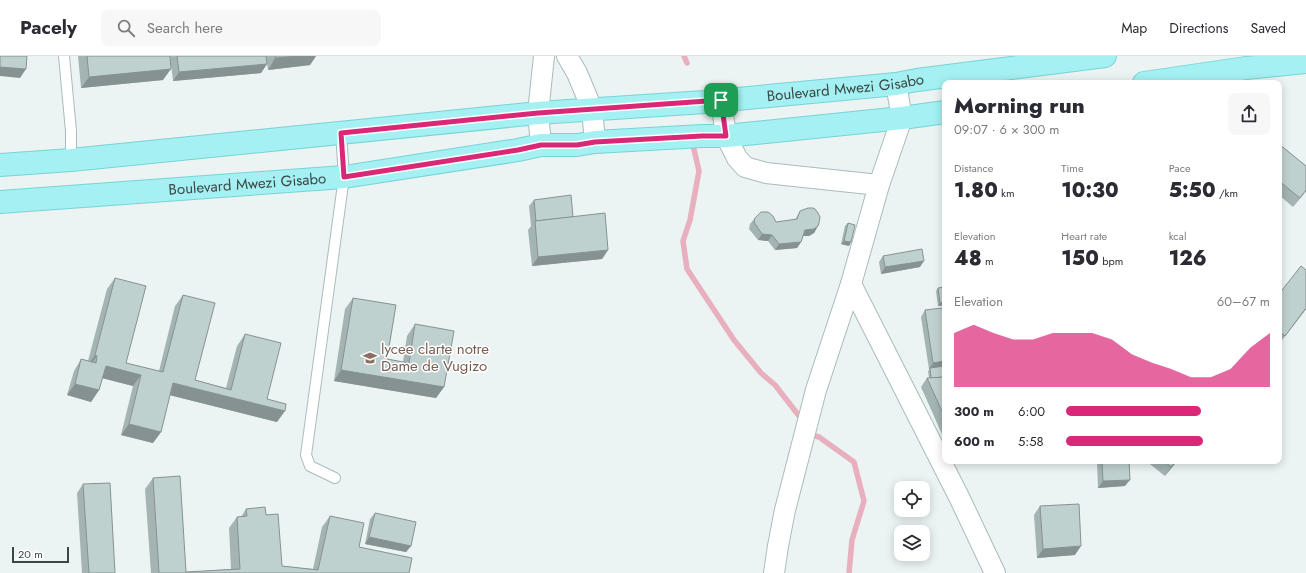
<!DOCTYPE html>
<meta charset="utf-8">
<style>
:root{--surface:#fff;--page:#f7f7f7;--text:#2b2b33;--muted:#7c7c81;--line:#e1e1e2;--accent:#db2777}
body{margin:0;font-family:Jost,sans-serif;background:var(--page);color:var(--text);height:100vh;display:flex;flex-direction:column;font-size:15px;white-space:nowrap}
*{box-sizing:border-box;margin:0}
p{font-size:13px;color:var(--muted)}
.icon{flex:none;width:22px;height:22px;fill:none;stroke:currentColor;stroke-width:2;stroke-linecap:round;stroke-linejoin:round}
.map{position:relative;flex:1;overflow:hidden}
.details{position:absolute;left:942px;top:24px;width:340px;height:384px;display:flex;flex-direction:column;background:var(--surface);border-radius:8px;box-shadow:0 2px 10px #0003}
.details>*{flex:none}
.fabs{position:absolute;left:894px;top:425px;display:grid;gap:8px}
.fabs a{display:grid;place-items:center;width:36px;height:36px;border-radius:8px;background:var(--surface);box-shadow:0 2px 10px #0003;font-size:20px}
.scale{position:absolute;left:12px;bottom:10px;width:57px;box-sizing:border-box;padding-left:4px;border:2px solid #3a4746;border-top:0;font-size:11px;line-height:14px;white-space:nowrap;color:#3a4746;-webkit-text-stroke:3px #fff;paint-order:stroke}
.pin{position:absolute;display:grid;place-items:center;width:34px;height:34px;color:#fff;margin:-17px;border-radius:8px;box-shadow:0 2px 6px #0006}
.round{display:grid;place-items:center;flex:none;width:42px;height:42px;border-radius:8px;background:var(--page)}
.overview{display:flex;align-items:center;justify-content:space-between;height:68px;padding:0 12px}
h1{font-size:22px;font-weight:800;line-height:30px}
.stats{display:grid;grid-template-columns:repeat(3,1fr);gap:6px;height:68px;padding:4px 12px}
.stats div{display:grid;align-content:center}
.stats b{font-size:20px;font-weight:800}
.stats small{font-size:11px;font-weight:400}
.stats p{font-size:11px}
.chart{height:112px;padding:8px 12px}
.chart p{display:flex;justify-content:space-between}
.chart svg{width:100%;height:72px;margin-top:4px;fill:var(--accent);opacity:.7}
ul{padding:0 12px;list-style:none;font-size:13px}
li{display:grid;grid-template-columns:64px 48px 1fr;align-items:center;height:30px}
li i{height:10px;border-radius:5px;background:var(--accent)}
header{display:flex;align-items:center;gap:24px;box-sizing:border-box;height:56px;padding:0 20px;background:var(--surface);border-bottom:1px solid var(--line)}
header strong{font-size:19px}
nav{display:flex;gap:22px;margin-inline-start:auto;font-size:14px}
.search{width:280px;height:36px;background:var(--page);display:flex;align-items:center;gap:10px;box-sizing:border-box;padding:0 14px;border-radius:8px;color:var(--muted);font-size:15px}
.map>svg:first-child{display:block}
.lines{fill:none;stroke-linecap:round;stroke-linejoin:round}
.stream{stroke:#e8afbf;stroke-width:5.5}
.lane-casing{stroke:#abbbbb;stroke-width:12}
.street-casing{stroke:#abbbbb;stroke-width:22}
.primary-casing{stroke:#77d4d6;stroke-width:24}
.lane{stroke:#fff;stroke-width:10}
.street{stroke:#fff;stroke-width:20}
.primary{stroke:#a5f0f2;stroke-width:22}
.wall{fill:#a4b4b2}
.shaded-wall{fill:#869291}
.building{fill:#bfd1cf;stroke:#869291}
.route-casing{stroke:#fff;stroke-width:8}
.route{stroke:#db2777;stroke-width:5}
.labels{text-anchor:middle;stroke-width:3;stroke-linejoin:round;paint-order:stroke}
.street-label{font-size:15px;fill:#3a4746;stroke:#fff}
.education-label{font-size:15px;fill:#785e54;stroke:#fff;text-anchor:start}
</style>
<header>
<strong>Pacely</strong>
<div class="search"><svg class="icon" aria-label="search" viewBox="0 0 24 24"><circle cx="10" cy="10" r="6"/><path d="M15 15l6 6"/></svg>Search here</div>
<nav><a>Map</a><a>Directions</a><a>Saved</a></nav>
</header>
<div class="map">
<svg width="1306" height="517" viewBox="0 0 1306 517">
<rect width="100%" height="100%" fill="#ebf3f3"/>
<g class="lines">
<g class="stream">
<polyline points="684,0 687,7"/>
<polyline points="692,85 699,115 690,164 683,185 687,213 734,284 761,317 775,329 803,365"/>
<polyline points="811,375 815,380 819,381 854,406 864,445 852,484 849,517"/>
</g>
<defs>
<g id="lane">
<polyline points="64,0 71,75 71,104"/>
<polyline points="335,422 310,410 306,399 344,121 341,77"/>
</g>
<g id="street">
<polyline points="567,0 577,17 592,53 595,86"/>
<polyline points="721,44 726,80 737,102 745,111 766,117 879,129"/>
<polyline points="541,89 538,57 544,0"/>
<polyline points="851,228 960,443 995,517"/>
<polyline points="774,517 778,490 785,454 816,334 851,228 879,129 902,62 896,28"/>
</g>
<g id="primary">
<polyline points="1144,27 1246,12 1306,6"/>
<path id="s1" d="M0,109L71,104L538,57L705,46L896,28L917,24L1105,0"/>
<path id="s2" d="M0,146L344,121L518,94L541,89H577L595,86L702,80H726L902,62L945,56"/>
</g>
</defs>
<use href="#lane" class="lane-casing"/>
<use href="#street" class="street-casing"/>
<use href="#primary" class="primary-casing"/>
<use href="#lane" class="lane"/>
<use href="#street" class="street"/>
<use href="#primary" class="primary"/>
</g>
<g class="wall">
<polygon points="78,0 170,0 163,24 81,32"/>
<polygon points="170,0 316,0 310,9 268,14 267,8 261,17 173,25"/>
<polygon points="1279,88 1306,110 1306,135 1293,151 1279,139"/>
<polygon points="534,144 573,161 608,194 602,203 532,210 528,174 531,170 529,150"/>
<polygon points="800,155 818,170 814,177 809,180 803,180 801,186 797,192 775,194 768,185 758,184 749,173 750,168 755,162 776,166 795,164"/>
<polygon points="848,167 851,186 849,190 841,188 845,170"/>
<polygon points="883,200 920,211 881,218 879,206"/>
<polygon points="115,222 126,307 159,315 175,250 183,239 195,324 226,332 237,290 245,278 267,343 277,366 170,339 161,376 153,387 121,379 133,330 102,322 99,334 91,346 67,339 74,315 81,303 88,305 107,233"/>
<polygon points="938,232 945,249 938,250 936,235"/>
<polygon points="1279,238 1306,253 1279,288"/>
<polygon points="353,242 387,303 403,306 407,280 415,268 444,331 436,342 334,325 345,253"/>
<polygon points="925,254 945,270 945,385 921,331 927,322 929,322 928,315 930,313 929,313 921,261"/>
<polygon points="1097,405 1129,405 1125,430 1098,432"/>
<polygon points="1146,405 1177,405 1165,420"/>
<polygon points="153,422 186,516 231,513 229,472 237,461 241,461 246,453 266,459 282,510 313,513 322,471 330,460 359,491 409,517 151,517 145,433"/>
<polygon points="83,428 115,517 82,517 77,437"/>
<polygon points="1040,450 1075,499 1037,502 1034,459"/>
<polygon points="375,457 411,490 406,496 365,488 370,463"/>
</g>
<g class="shaded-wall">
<polygon points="299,0 316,0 310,9 268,14 275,2"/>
<polygon points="267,8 261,17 173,25 179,16"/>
<polygon points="0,11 26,13 20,22 0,20"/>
<polygon points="171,13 163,24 81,32 89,21"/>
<polygon points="1306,134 1306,135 1293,151 1300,142"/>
<polygon points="818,170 814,177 809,180 800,180 805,174"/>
<polygon points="762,178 772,179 768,185 758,184"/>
<polygon points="844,185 851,186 849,190 841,188"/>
<polygon points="801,186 797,192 775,194 779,188"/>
<polygon points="608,194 602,203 532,210 538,201"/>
<polygon points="924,205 920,211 881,218 885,211"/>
<polygon points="945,246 945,249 938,250 940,247"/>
<polygon points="1306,252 1306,253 1279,288"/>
<polygon points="95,299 97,300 89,311 87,311"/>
<polygon points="945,305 945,310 929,313 933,307"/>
<polygon points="106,310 141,319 133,330 98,321"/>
<polygon points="341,314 444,331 436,342 334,325"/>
<polygon points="173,327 285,355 277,366 165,338"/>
<polygon points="75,328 99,334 91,346 67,339"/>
<polygon points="129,368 161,376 153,387 121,379"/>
<polygon points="1176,405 1177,405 1165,420 1171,411"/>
<polygon points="1130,424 1125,430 1098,432 1103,425"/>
<polygon points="369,481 411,490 406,496 365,488"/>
<polygon points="1081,490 1075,499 1037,502 1043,493"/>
</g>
<g class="building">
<polygon points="0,0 27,0 26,13 0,11"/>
<polygon points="87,0 170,0 171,13 89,21"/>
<polygon points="177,0 266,0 267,8 179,16"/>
<polygon points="275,0 299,0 275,2"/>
<polygon points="1279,88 1306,110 1306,134 1300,142 1279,125"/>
<polygon points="571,139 573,161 536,165 534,144"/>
<polygon points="808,152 813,152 815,153 818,157 820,161 819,167 818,170 814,173 805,174 801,186 779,188 772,179 762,178 754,166 755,162 761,156 768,156 773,160 776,166 797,163 800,155"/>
<polygon points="605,157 608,194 538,201 535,165"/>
<polygon points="848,167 855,169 851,186 844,185"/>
<polygon points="922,193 924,205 885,211 883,200"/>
<polygon points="1301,210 1306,214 1306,252 1285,280 1279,275 1279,238"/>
<polygon points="115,222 146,230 126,307 163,316 183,239 215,247 195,324 231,334 245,278 281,287 267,343 286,348 285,355 173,327 161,376 129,368 141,319 106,310 99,334 75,328 81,303 96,307 97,300 95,299"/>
<polygon points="945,231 945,246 940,247 938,232"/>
<polygon points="353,242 396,249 387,303 409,307 415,268 454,275 444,331 341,314"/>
<polygon points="942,252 945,270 945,305 933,307 925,254"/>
<polygon points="945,310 945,321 931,322 930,312"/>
<polygon points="945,321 945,362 927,322"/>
<polygon points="1102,405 1129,405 1130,424 1103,425"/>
<polygon points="1164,405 1176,405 1171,411"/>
<polygon points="180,420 186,516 240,513 237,461 247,460 246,453 265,451 266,459 278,458 282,510 318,514 330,460 364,467 359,491 412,502 409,517 159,517 153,422"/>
<polygon points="110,427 115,517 89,517 83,428"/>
<polygon points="1079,448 1081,490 1043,493 1040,450"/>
<polygon points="375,457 416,466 411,490 369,481"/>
</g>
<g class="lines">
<defs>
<polygon id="route" points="721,44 726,80 702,80 595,86 577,89 541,89 518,94 344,121 341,77 538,57"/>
</defs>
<use href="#route" class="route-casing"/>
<use href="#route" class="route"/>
</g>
<defs>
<symbol id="university-bare" viewBox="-9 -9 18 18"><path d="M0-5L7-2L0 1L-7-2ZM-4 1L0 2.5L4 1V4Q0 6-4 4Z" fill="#8d6e63" stroke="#fff" stroke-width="2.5" paint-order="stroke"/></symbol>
</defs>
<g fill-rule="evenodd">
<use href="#university-bare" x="360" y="292" width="20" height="20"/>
</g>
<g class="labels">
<g class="street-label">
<text dy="5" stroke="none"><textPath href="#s1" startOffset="849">Boulevard Mwezi Gisabo</textPath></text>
<text dy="5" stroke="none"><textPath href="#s2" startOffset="248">Boulevard Mwezi Gisabo</textPath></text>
</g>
<g class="education-label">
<text x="381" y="298">lycee clarte notre<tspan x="381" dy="17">Dame de Vugizo</tspan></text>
</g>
</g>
</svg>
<div class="fabs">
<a><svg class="icon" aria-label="locate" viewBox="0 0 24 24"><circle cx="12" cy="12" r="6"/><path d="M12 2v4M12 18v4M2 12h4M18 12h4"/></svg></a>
<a><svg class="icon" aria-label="layers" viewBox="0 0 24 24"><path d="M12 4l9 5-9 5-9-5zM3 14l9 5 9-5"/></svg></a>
</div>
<div class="scale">20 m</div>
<div class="pin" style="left:721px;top:44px;background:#1e9e55"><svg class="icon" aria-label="arrive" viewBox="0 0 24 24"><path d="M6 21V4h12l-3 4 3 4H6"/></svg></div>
<section class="details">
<div class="overview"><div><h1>Morning run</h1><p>09:07 · 6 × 300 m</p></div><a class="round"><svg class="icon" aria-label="share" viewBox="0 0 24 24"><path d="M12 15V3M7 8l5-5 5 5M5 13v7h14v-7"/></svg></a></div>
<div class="stats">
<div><p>Distance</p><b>1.80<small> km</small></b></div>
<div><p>Time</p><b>10:30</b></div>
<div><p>Pace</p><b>5:50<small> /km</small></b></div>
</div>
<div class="stats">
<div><p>Elevation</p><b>48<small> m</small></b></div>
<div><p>Heart rate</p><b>150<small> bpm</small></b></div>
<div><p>kcal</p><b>126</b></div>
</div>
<div class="chart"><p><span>Elevation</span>60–67 m</p>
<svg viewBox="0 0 160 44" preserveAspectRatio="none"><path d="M0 44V11L10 6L20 11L30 15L40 15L50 11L60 11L70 11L80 15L90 24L100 29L110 33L120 38L130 38L140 33L150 20L160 11V44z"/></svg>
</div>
<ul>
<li><b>300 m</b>6:00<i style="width:66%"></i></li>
<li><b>600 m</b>5:58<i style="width:67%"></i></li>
</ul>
</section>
</div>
